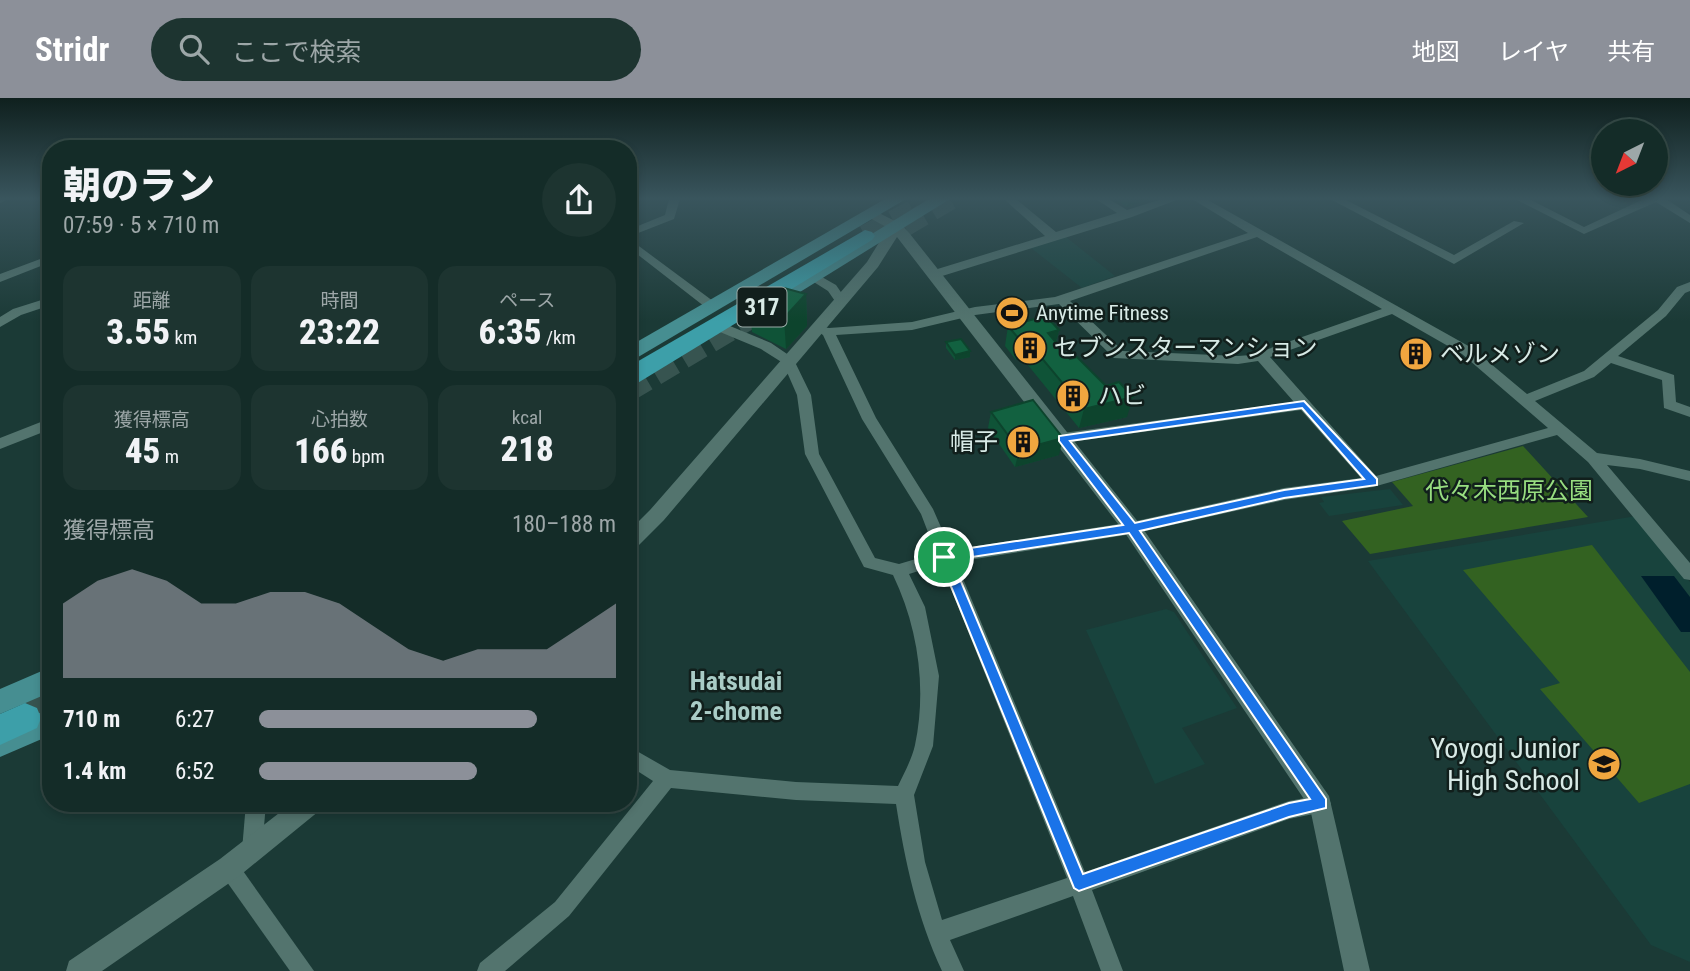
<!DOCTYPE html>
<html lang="ja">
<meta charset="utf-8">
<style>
:root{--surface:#142c28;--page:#1d3430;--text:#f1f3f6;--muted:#9da7a8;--line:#334845;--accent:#8c9099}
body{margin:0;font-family:"Roboto Condensed","Noto Sans JP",sans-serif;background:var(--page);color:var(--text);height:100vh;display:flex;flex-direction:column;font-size:26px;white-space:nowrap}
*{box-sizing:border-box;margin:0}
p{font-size:23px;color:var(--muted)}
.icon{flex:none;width:38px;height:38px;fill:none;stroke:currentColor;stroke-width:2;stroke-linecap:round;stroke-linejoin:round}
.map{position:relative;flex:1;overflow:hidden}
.panel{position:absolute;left:42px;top:42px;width:595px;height:672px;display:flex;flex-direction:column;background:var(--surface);border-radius:28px;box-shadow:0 4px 10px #0003,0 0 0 2px var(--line)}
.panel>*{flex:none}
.needle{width:46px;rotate:222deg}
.buttons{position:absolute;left:1591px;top:21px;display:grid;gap:14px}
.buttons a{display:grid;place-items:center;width:77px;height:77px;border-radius:50%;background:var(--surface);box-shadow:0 4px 10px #0003,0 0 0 2px var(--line);font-size:35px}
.pin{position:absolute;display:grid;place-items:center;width:60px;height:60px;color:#fff;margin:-30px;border:4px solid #fff;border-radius:50%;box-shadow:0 2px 7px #0007}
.round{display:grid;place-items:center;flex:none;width:74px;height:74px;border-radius:37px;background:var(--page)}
.overview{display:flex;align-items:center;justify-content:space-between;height:119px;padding:0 21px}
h1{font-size:38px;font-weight:800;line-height:52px}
.figures{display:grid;grid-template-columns:repeat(3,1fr);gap:10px;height:119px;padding:7px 21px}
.figures div{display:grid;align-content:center;border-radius:18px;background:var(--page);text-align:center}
.figures b{font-size:35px;font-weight:800}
.figures small{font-size:19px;font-weight:400}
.figures p{font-size:19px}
.chart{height:196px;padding:14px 21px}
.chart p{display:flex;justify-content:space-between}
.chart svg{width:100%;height:126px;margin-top:7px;fill:var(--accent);opacity:.7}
ul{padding:0 21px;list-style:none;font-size:23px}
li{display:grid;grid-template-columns:112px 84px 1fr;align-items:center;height:52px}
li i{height:18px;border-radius:9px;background:var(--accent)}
header{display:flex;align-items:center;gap:42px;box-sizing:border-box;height:98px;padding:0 35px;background:var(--accent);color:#fff}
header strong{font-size:33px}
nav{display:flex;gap:38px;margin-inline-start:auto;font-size:24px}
.search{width:490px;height:63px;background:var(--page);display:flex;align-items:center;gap:18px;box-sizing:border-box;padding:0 24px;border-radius:38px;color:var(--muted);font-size:26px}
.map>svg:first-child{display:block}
.built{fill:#18433d}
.green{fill:#336221}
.water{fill:#001f2c}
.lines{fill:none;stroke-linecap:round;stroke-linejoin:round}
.motorway-tunnel-far1{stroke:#375450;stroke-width:22;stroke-dasharray:22 10;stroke-linecap:butt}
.motorway-tunnel{stroke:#375450;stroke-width:35;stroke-dasharray:35 18;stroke-linecap:butt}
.minor{fill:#53746e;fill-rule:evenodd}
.tertiary{fill:#53746e;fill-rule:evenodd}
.primary{fill:#468e91;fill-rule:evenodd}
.motorway{fill:#3d9fa9;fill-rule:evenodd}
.wall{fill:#0f5337}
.shaded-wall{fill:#0d442d}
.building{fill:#126140;stroke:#0d442d;stroke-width:2}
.route{fill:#1a73e8;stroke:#fff;stroke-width:2;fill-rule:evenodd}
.labels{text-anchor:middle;stroke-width:5;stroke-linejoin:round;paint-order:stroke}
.far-poi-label{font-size:21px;fill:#d8eae6;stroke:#111f1c;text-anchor:start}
.shield{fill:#111f1c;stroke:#9cada9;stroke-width:2}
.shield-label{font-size:23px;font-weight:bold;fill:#d8eae6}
.poi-label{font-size:24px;fill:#d8eae6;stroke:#111f1c;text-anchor:start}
.park-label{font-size:24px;fill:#98de80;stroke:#111f1c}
.neighbourhood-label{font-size:26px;font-weight:bold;fill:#a9ccc6;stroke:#111f1c}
.near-poi-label{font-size:28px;fill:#d8eae6;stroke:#111f1c;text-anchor:end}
</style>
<header>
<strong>Stridr</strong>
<div class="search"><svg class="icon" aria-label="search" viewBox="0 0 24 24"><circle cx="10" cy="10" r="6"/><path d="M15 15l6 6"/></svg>ここで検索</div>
<nav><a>地図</a><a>レイヤ</a><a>共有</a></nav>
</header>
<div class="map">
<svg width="1690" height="873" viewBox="0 0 1690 873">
<rect width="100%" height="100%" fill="#1b3a36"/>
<g class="built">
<polygon points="1066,139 1115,178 1082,190 1031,150"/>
<polygon points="1390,391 1403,407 1329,418 1319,405 1324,404 1321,399"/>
<polygon points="1636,418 1690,484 1690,864 1651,847 1368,463"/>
<polygon points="1166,511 1174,514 1237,610 1182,630 1205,666 1155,686 1086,532"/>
</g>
<g class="green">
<polygon points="1523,348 1588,419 1370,456 1342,423 1413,408 1392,384"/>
<polygon points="1592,447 1690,574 1690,686 1639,705 1540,591 1560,585 1463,472"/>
</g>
<polygon class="water" points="1641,478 1674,478 1690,499 1690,534 1681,534"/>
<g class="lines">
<g class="motorway-tunnel-far1">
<polyline points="904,128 950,101"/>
<polyline points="865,138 917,111"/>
<polyline points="628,293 782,201"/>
</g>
<polyline class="motorway-tunnel" points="22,610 51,596"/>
<g class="minor">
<polygon points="0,101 8,101 0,105"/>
<polygon points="669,101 680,101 674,121 628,139 628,132 665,117"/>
<polygon points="1004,101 1016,101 1056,134 1117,115 1096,101 1109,101 1127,112 1162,101 1179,101 1132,119 939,179 931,179 931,173 1045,138"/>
<path d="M1192,101H1206L1472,250L1527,296L1584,273L1658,212L1677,189L1690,184V193L1685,195L1666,218L1618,258L1674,277L1676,304L1690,309V319L1664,310L1662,282L1611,265L1594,279L1535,303L1597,355L1640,361L1690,373V383L1640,371L1607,367L1690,465V482L1684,481L1588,364L1557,337L1373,389L1284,402L1132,436L956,464L1085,774L1289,703L1321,697L1328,699L1331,706L1328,713L1289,721L1092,792L1123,873H1101L1073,798L950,842L964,873H942C917,819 905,764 896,706L796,702L671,690L569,818L505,873H477L480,865L555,804L653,683L628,667V648L670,672L796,684L898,688C904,675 912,661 915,647C927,590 918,529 893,477L864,469L805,356L797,297L783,265L761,251L720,234V228H730L771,245L793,260L811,297L819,356L875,460L899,466L936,455L921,416L862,321L823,237L814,231L815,228L829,230L912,224L975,209L1055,199L1248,135ZM1257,139L1382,211L1251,257L1238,258L1123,253L1070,203ZM1059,206L1114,260L1238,266L1258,263L1294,304L1063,335L1058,336L1056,340L1058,344L1063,345L1301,312L1361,380L1284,390L1132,424L951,452L933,411L876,320L836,237L912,232L975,217ZM1392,216L1462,256L1548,330L1376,378L1270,259ZM941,466L1067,780L942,822L925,764L914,697L933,648L939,578L925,509L909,476Z"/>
<polygon points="1330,101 1344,101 1454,157 1514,123 1524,125 1454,166"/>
<polygon points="1515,101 1529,101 1584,129 1644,101 1666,101 1690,117 1690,125 1656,104 1584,136"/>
<polygon points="628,140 717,206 717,212 709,212 628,149"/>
<polygon points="51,157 51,164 0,184 0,176"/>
<polygon points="813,174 836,187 847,203 845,206 837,206 828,193 809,181 809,175"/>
<polygon points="51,199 51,207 21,217 0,229 0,219 13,211"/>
<polygon points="51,320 51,331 0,351 0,340"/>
<polygon points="246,705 266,705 262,752 259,759 252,762 245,759 242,752"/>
<polygon points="229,760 236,763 314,873 290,873 222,777 219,770 222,763"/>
</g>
<g class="tertiary">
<polygon points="873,112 901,126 910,136 1139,425 1329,698 1370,873 1344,873 1310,710 1125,435 897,139 878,169 664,422 635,451 628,453 628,434 650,412 867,164 888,130 868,119 868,113"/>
<polygon points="292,705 323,705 319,713 238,779 102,873 66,873 69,863 220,761"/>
</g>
<g class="primary">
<polygon points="885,101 906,101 628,265 628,249"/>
<polygon points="929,101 950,101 771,212 764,214 754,208"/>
<polygon points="51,569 51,594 0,616 0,591"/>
<polygon points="51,610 51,637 0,659 0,632"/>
</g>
<g class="motorway">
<polygon points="865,132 872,134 875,138 872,142 636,286 628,288 628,269"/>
<polygon points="25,605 37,610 41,620 37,630 0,647 0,616"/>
</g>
</g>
<g class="wall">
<polygon points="1114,101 1148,101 1145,103 1127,109"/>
<polygon points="806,196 807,228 786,251 752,234 749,203"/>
<polygon points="1008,228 1059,232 1056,245 1070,261 1127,319 1079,330 1023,261 1016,262 1005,248"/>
<polygon points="946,244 970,253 970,259 955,262 946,250"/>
<polygon points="991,314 1059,357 1015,369 988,330"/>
</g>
<g class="shaded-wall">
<polygon points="1136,101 1148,101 1145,103 1127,109 1129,104"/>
<polygon points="806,196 807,228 786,251 784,220"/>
<polygon points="1059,232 1054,252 1048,235"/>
<polygon points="1026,241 1023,261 1016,262 1020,242"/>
<polygon points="970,253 970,259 955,262 955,257"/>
<polygon points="1133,299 1127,319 1079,330 1084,311"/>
<polygon points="1063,340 1059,357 1015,369 1019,352"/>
</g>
<g class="building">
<polygon points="770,190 784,190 806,196 784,220 749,203"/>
<polygon points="1046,218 1059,232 1048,235 1070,261 1077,259 1106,288 1119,284 1133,299 1084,311 1026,241 1020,242 1008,228"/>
<polygon points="961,241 970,253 955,257 946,244"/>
<polygon points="1033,302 1063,340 1019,352 991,314"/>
</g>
<linearGradient id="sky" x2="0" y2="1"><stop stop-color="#0f201e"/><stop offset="0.45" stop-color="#39555d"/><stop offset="1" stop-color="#39555d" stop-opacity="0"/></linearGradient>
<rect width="1690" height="223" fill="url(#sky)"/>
<path class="route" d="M1304,303L1377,381V387L1284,400L1140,433L1326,701V710L1289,719L1079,793L1074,790L939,459L944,454L1123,427L1059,343V338ZM1302,310L1364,381L1284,392L1135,425L1070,343ZM1129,435L1310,701L1289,705L1083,776L952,462Z"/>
<defs>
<symbol id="stadium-disc" viewBox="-11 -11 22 22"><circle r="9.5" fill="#f0a63f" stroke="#111f1c"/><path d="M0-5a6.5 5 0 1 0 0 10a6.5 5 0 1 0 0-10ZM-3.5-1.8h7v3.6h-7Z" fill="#111"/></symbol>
<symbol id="building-disc" viewBox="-11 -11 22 22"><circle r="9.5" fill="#f0a63f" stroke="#111f1c"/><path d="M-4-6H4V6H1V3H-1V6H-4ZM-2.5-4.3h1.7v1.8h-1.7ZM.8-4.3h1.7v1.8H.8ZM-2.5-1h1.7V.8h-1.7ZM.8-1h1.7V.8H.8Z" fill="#111"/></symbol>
<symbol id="school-disc" viewBox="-11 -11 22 22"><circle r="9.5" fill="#f0a63f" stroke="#111f1c"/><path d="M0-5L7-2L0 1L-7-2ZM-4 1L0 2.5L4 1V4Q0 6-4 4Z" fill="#111"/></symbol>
</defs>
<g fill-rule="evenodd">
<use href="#stadium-disc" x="993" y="196" width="38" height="38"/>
<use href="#building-disc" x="1011" y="231" width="38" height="38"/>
<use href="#building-disc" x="1397" y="237" width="38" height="38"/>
<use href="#building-disc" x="1054" y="279" width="38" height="38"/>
<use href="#building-disc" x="1004" y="325" width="38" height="38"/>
<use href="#school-disc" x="1585" y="647" width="38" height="38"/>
</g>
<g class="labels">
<g class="far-poi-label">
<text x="1036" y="222">Anytime Fitness</text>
</g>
<rect class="shield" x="737.5" y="189.5" width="49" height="39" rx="5"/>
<g class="shield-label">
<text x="762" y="217">317</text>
</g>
<g class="poi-label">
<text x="1054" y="258">セブンスターマンション</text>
<text x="1440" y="264">ベルメゾン</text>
<text x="1098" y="306">ハビ</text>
<text x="998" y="352" text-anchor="end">帽子</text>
</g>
<g class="park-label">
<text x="1509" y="401">代々木西原公園</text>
</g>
<g class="neighbourhood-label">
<text x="736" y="592">Hatsudai<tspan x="736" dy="30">2-chome</tspan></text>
</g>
<g class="near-poi-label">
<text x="1580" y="660">Yoyogi Junior<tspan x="1580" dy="32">High School</tspan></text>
</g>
</g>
</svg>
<div class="buttons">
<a><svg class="needle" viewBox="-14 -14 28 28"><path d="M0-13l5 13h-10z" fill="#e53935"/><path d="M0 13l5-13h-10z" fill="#9da7a8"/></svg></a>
</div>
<div class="pin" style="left:944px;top:459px;background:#1e9e55"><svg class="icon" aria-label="arrive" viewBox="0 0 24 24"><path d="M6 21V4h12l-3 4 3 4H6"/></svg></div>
<section class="panel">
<div class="overview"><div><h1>朝のラン</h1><p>07:59 · 5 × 710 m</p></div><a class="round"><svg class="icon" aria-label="share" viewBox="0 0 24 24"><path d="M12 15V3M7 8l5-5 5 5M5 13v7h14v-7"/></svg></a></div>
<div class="figures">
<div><p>距離</p><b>3.55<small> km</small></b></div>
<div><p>時間</p><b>23:22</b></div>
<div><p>ペース</p><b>6:35<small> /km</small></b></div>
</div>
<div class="figures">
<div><p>獲得標高</p><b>45<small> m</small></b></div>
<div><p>心拍数</p><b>166<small> bpm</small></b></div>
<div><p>kcal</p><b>218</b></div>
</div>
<div class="chart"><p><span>獲得標高</span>180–188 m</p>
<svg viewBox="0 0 160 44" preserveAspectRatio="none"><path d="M0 44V18L10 10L20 6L30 10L40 18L50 18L60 14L70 14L80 18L90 26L100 34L110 38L120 34L130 34L140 34L150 26L160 18V44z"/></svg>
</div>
<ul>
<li><b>710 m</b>6:27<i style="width:78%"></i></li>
<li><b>1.4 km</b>6:52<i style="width:61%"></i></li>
</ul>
</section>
</div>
